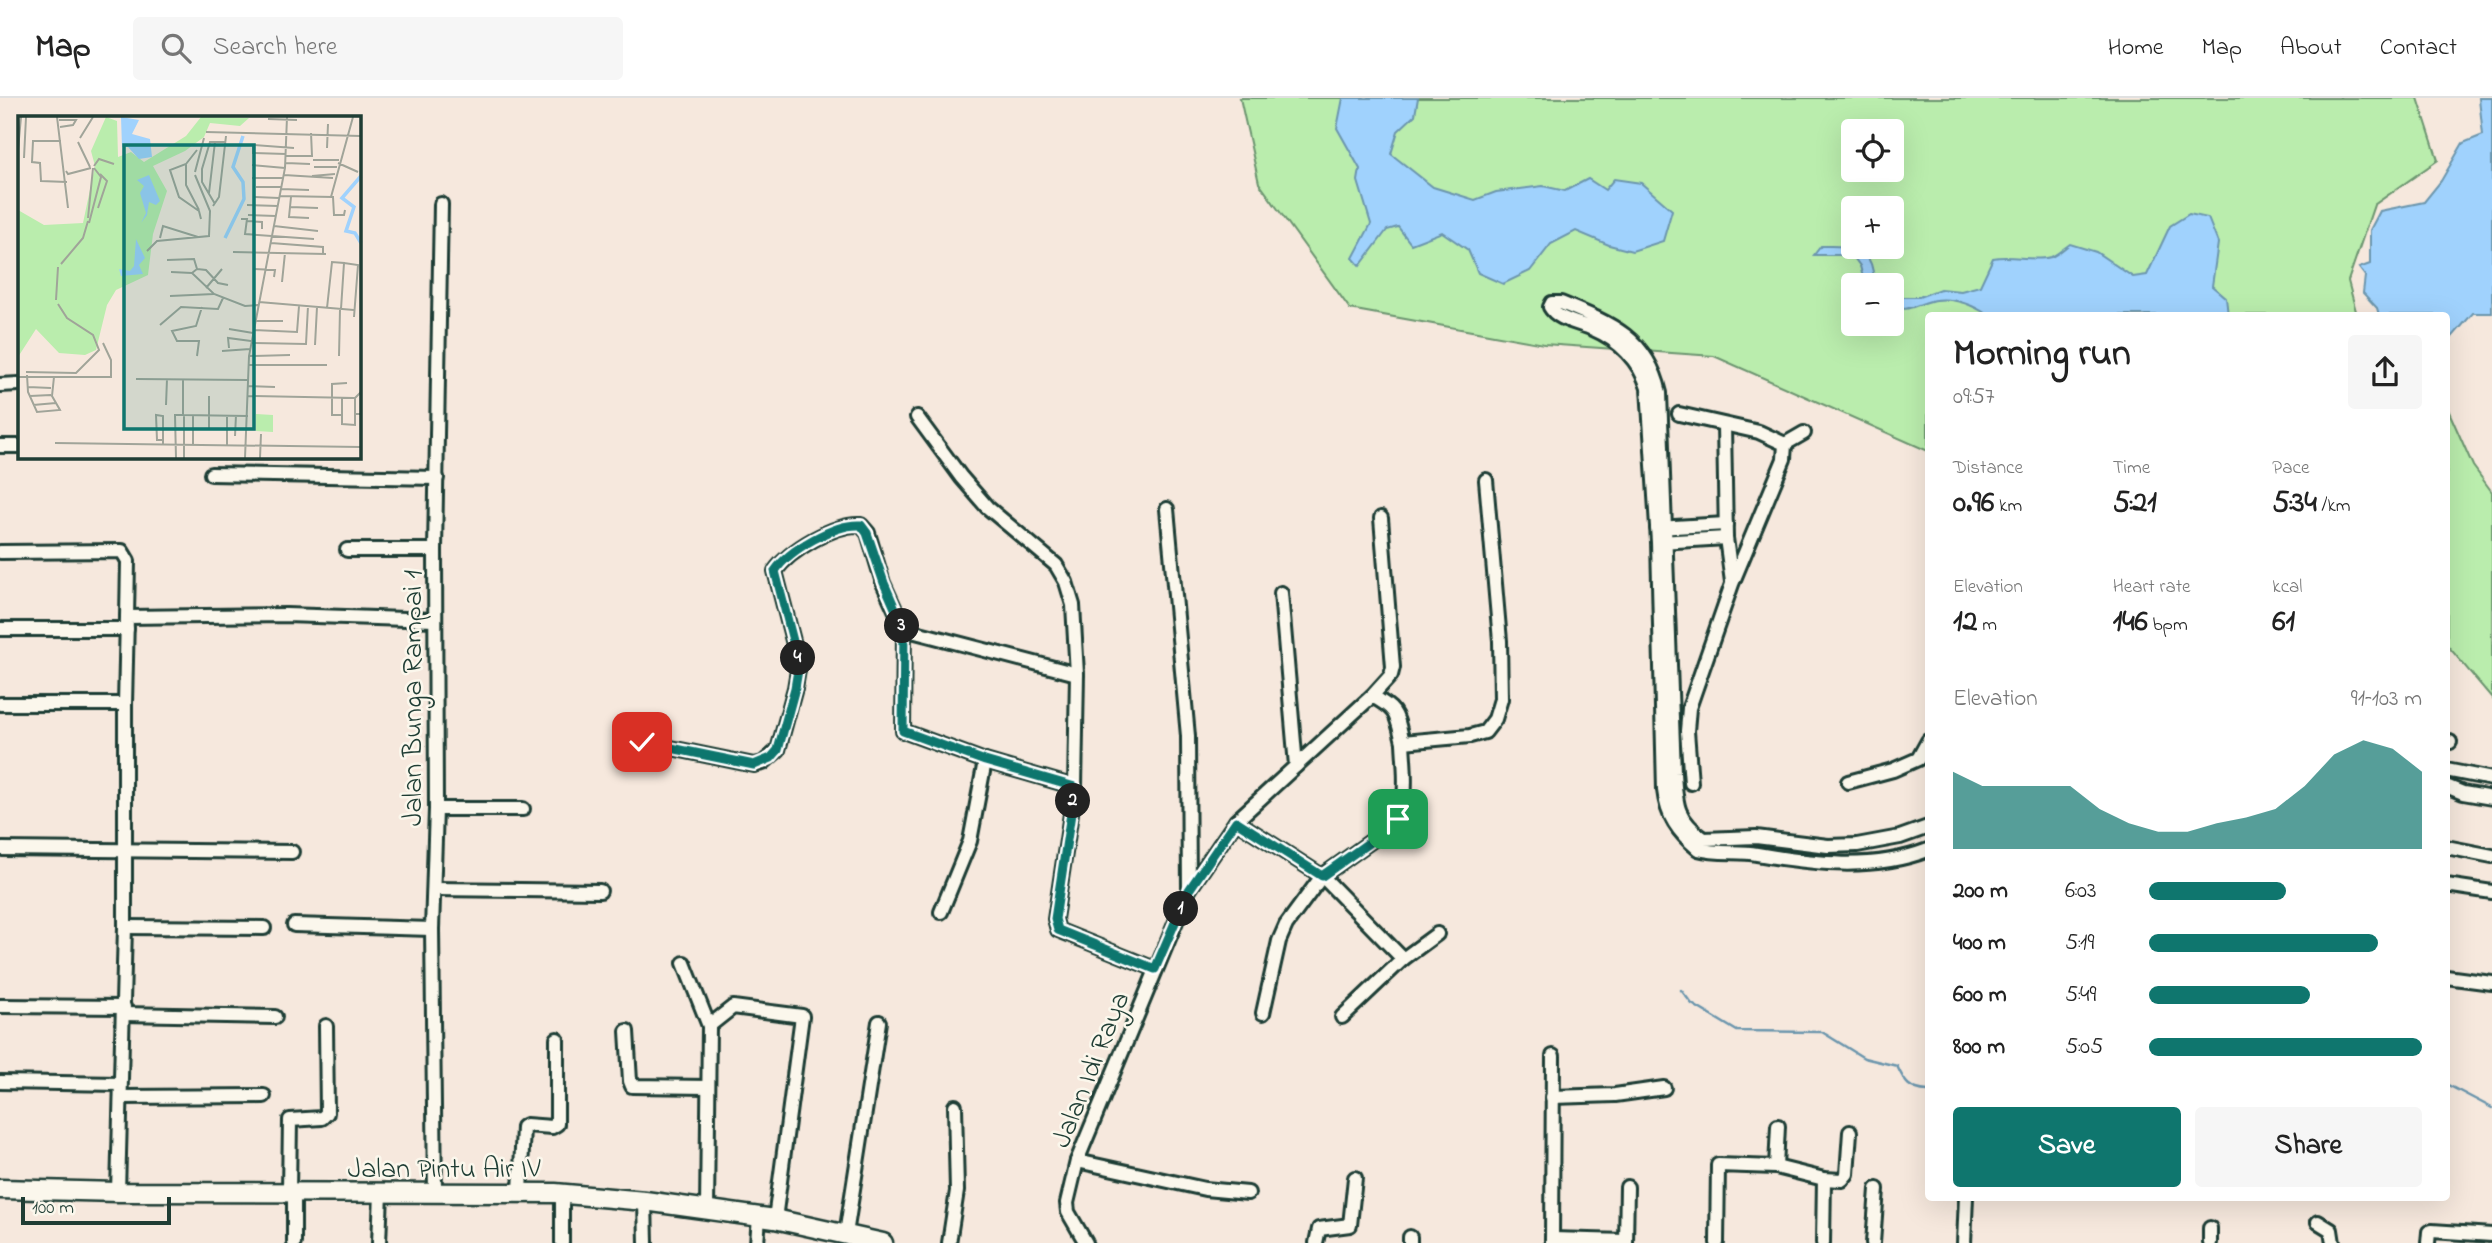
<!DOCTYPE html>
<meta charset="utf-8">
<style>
:root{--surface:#fff;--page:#f6f6f6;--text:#222;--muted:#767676;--line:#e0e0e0;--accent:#0f766e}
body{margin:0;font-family:"Indie Flower",sans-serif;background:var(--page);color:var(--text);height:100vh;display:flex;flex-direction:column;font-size:26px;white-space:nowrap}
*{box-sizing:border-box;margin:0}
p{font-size:23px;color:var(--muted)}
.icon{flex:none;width:38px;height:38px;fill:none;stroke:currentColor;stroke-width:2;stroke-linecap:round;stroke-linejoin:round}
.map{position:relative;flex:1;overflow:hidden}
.side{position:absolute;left:1925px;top:214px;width:525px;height:889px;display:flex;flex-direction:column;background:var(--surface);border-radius:7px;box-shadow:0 7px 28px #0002}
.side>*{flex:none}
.controls{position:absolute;left:1841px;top:21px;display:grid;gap:14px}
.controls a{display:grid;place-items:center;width:63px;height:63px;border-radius:7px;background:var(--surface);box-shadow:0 7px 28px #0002;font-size:35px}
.scale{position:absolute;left:21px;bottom:18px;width:150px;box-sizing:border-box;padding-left:7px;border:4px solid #1f3d34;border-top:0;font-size:19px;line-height:24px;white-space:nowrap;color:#1f3d34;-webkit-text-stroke:5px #fbf7ec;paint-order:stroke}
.pin{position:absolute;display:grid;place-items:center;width:60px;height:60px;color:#fff;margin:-30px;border-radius:14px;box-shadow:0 4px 10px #0006}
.km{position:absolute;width:35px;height:35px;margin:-18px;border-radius:50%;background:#222;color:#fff;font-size:19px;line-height:35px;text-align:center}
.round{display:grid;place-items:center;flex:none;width:74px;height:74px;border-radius:7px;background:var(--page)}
.head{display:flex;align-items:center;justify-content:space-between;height:119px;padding:0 28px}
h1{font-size:38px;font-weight:700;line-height:52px}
.metrics{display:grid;grid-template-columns:repeat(3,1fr);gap:10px;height:119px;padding:7px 28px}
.metrics div{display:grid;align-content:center}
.metrics b{font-size:30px;font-weight:700}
.metrics small{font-size:19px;font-weight:400}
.metrics p{font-size:19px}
.chart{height:196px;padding:14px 28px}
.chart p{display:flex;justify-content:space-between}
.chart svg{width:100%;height:126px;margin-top:7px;fill:var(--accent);opacity:.7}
.primary-button{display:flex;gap:14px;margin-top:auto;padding:14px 28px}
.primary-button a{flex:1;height:80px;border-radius:7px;background:var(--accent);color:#fff;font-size:28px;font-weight:700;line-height:80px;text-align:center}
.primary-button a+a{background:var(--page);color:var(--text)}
ul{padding:0 28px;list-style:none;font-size:23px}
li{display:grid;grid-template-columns:112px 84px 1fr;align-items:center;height:52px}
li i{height:18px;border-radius:9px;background:var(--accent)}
header{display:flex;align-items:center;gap:42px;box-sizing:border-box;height:98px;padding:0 35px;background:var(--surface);border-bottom:2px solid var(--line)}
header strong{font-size:33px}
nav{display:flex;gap:38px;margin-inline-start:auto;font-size:24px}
.search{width:490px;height:63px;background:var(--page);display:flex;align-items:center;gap:18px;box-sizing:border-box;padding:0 24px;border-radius:7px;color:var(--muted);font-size:26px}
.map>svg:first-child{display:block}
.green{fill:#baedad;stroke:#6c9570;stroke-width:2;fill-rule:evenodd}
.water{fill:#a0d2fd;stroke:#6c96ad;stroke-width:2}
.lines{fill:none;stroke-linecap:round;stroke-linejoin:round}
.stream{stroke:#6c96ad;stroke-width:2.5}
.minor-casing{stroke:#1f3d34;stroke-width:18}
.secondary-casing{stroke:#1f3d34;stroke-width:23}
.minor{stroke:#fbf7ec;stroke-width:12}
.secondary{stroke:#fbf7ec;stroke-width:18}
.route-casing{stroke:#fff;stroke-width:14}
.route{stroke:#0f766e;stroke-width:9}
.labels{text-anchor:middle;stroke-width:5;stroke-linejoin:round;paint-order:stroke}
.street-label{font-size:28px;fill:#1f3d34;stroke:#fbf7ec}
.inset-river{fill:none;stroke:#a0d2fd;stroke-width:3.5}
.inset-road{fill:none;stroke:#a0a499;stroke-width:2}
.view{fill:#0f766e;fill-opacity:0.15;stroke:#0f766e;stroke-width:3.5}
.inset-edge{fill:none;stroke:#1f3d34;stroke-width:3.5}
</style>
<header>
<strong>Map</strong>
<div class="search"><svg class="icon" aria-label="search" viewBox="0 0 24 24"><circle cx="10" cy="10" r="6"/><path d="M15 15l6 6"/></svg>Search here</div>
<nav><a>Home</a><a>Map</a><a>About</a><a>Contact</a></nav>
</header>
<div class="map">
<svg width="2492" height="1145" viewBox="0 0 2492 1145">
<rect width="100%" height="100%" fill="#f6e8dd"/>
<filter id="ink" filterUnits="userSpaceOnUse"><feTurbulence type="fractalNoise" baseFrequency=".0143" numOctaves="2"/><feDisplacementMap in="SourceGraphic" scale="14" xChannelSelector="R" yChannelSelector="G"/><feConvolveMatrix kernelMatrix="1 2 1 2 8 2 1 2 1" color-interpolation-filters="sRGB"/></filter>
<g filter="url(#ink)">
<g class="green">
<path d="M1240,0H2418L2438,62L2374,107L2348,183L2357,217H1928V353L1714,258L1544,246L1350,211L1259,85ZM1853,33H1892V72H1853ZM1853,110H1892V149H1853ZM1853,187H1892V226H1853Z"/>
<polygon points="2446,307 2473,368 2492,394 2492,600 2447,547"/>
</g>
<g class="water">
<polygon points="1343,0 1418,0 1415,17 1398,33 1391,56 1433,89 1475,102 1496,94 1543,88 1565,93 1588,81 1605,92 1614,81 1641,85 1672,112 1663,143 1632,153 1609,147 1576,133 1551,146 1530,173 1503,186 1478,175 1468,152 1442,134 1411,146 1398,129 1387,132 1360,168 1353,160 1371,126 1358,83 1360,71 1337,30"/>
<polygon points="2479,0 2492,0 2492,215 2473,215 2447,245 2446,217 2379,217 2377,210 2363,195 2365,178 2359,170 2370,166 2370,132 2380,113 2424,104 2441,83 2463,45 2483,37"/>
<path d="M2189,116L2208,120L2218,145L2212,188L2226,200L2228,217H1988C1968,204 1946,197 1924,205C1909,210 1908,213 1892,209V197L1902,199H1919L1940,191L1961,193L1980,188L1993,160C2012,156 2031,164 2051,159C2057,157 2064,150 2070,146L2096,154L2133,179L2147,177L2170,128Z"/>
<path d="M1821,148C1839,148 1863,145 1871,166C1873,173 1874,180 1877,187H1865L1860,168L1852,157H1814Z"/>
</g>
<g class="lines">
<g class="stream">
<path d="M1681,892L1692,906L1737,933L1822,934L1864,960L1897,968C1905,985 1909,992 1928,993"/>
<polyline points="2446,986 2492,1010"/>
</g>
<defs>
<g id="minor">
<polyline points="0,287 19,286"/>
<polyline points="1679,316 1759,334 1785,346 1784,361 1732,486 1689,610 1687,633 1691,685"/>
<polyline points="917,319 961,379 987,409 1056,467 1066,484 1073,507 1077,576 1075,689 1055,821 1058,832 1155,871"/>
<polyline points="1724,327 1726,440 1732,484"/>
<polyline points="1785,346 1804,335"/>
<polyline points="0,348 19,348"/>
<polyline points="211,376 437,380"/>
<polyline points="1167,411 1188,638 1189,792"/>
<polyline points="1657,430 1726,426"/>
<polyline points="1660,444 1726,440"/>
<polyline points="347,452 435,452"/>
<polyline points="0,454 122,453 128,463 127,519"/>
<polyline points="1281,495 1296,668"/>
<polyline points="0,531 127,531"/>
<polyline points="904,531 1077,576"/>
<path d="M1372,598C1398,612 1396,616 1403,644L1470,638L1485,634L1495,621L1501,601L1500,543L1486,382"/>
<polyline points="0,606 125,606"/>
<polyline points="2446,643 2450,644"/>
<path d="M642,644L754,667L763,665L778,652L795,590L799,566L775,473C790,452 835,425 861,427L868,435L883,485L904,531L903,633L985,663L1075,689"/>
<polyline points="2446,672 2492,681"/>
<polyline points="1848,684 1893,672 1918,661 1928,643"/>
<polyline points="2446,688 2463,695 2492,700"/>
<polyline points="436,711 523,711"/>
<polyline points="1236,723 1322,778 1403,861"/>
<path d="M1928,729L1900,739L1857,747L1828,748L1756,739L1704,741C1676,720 1676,707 1674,675L1660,295C1647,239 1610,225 1561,205H1552L1550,209C1557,222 1580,225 1593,231C1619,242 1640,263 1648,290L1658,444L1664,692C1667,719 1678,734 1698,751C1717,756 1738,753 1757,756C1814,766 1873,773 1928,752"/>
<polyline points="2446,749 2492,758"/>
<polyline points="2,751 292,754"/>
<polyline points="2446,787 2492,794"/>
<polyline points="434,791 600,793"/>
<polyline points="941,814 970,743 985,663"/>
<polyline points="294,827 432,831"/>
<polyline points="125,829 264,830"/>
<polyline points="684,865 709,928 707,1112"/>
<polyline points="2446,879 2492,885"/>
<polyline points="0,908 124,909"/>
<path d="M1263,915L1279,843L1286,827L1322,778L1391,729C1411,705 1404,673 1403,644"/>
<polyline points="123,916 275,919"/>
<polyline points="1342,919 1403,861 1437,836"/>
<polyline points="709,928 733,909 802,918 775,1121"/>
<polyline points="627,933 630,983 632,988 708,989"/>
<polyline points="0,984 120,986"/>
<polyline points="121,999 264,998"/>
<polyline points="1552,999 1615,997 1664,990"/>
<polyline points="1077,1063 1205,1091 1248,1095"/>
<polyline points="1776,1069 1778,1028"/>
<polyline points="118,1094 125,829 125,606 127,519 286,517 435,522"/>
<polyline points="289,1094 290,1022 322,1020 327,1015 326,928"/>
<polyline points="520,1094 523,1029 526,1027 552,1029 557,1026 557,941"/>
<polyline points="435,1095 432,831 436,711 435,452 441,106"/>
<polyline points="645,1103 646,1145"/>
<polyline points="2318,1124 2331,1132 2333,1145"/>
<polyline points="2210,1130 2210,1145"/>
<polyline points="846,1136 879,924"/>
<polyline points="1410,1139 1410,1145"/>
<polyline points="1552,1141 1626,1143"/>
<polyline points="294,1145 294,1094"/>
<polyline points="379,1145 381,1095"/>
<polyline points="562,1145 562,1096"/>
<polyline points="757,1145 759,1119"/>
<polyline points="949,1145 957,1093 955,1008"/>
<polyline points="1086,1145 1068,1114 1067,1105 1077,1063 1189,792 1236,723 1372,598 1391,577 1393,569 1381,420"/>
<polyline points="1316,1145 1319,1131 1350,1127 1355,1080"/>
<polyline points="1552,1145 1553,958"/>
<polyline points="1626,1145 1627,1089"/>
<polyline points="1717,1145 1718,1067 1776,1069 1824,1081 1842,1082 1847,1076 1850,1034"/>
<polyline points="1823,1145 1824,1081"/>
<polyline points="1873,1145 1877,1091"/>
<polyline points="1964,1145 1966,1099"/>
<polyline points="2428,1145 2429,1134 2432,1133 2492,1137"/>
</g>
<polyline id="secondary" points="0,1091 118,1094 555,1095 645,1103 775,1121 883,1145"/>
</defs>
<use href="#minor" class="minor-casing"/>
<use href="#secondary" class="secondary-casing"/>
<use href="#minor" class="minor"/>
<use href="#secondary" class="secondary"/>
</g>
</g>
<g class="lines" filter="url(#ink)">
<defs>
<path id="route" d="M642,644L754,667L771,660L778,652L795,590L799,566L775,473C789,452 835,425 861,427L867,435L884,485L904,531L903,633L985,663L1075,689L1055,821L1058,832L1155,871L1189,792L1236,723L1322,778L1391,729L1398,721"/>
</defs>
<use href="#route" class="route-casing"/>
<use href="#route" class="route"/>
</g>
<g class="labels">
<g class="street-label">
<text transform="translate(411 600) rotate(-90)" y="10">Jalan Bunga Rampai 1</text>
<text transform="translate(1089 971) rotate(-68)" y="10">Jalan Idi Raya</text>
<text x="444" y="1079">Jalan Pintu Air IV</text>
</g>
</g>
<g transform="translate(18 18)">
<rect width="343" height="343" fill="#f6e8dd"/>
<path d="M88,1L99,5L100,41L113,36L126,46L168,20L183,1L231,2L222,10L192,7L186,21L167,35L135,50L149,75L135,118L130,159L98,174L89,189L78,234L67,239L41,237L18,213L0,241V94L26,109L65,107L77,50L73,35ZM238,298L255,299V316L238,315Z" fill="#baedad"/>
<path d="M103,1L121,4L114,18L132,23L134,41L121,43L110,31H104ZM131,59L142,85L138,89L131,86L129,99L123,107L128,97L122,77L126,70L119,64ZM118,123L127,142L121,149L125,158L103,160L101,153L112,155L116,150Z" fill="#a0d2fd"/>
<path class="inset-river" d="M343,60L324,82L336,91L328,115L337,117L343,127M207,122L226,83L225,66L215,51L225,20"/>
<path class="inset-road" d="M39,1L50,92M250,3L279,4M41,4H58L55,9L42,11M188,16L343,20M62,22L75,1M14,25H43M15,25L14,46L22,47L23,65L49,66M60,26L72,51M309,32L310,8M0,34L3,1M179,34L168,48L152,54L161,81L181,95L183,103M268,38L235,37V29L276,32M268,40H294L293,17M6,42L8,1M295,44H321M268,47L292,48M320,47L340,56M168,48V69L181,94M234,49L267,52M76,50L81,43L96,48M296,51H319M48,55L50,58L73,52M177,56L186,22M266,59L315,62M294,60L317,58M234,62H265M238,71H263M263,73L291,74M191,77L197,26M262,80L315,81L316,99H326L327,94M237,81L261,82M273,81L271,101L291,102M313,81L335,1M197,88L184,66V53L192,26H207M229,89L260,90M195,90L201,81L208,20M272,91L300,92M80,92L89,65L82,58M230,99L258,100M70,102L75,52M223,103H229L227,118L296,123M229,105L244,106V113M71,107L83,61L76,52M256,110L300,115M142,122L145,110L180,121M253,127L305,131V138M129,135L139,125L191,120L192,95L177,59M215,136L308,138M149,144L176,143L179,153L174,157M326,147L340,149L336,201M43,148L65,122L70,105M179,153L188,154L200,167L210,169M235,153L257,154L256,161M153,156L174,157M174,157L196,178L227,190L240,189M264,166L267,137M188,172L204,153M152,180L196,178M38,184L40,151M241,186L336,194M309,192L314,146L326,147L323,193M238,205H265M142,209L163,191L200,193L205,182M211,213L235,217M235,214L279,216L281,190M233,227L288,228L290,190M297,229L299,191M211,232L210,222L233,225M204,235L232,233M179,240L181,225H159L154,215L178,210L184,191M231,240L272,239M321,240L322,193M230,249H309M8,256L58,257L81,234L75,219L49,202L40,188M9,259L10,276L19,296L42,294L34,280L36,261M0,261H93V244L85,227M118,263L230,264M165,264V299L230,300M230,270L257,271M10,271L33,272M343,276L337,282V298H343M12,280L33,279M230,280L337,282M324,282V308L337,309V298M15,289L38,287M148,289L149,263M175,299V329M324,299H314V268L329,267M191,313V280M217,320L218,299M145,324H139L138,299L145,300V329M37,327L343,331M209,330V299M158,342L157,299H165M166,342V299M227,342L231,240L267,52L269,1M242,342L243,318"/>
<path class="view" d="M106,29H236V313H106Z"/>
<rect width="343" height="343" class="inset-edge"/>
</g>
</svg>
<div class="controls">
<a><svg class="icon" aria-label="locate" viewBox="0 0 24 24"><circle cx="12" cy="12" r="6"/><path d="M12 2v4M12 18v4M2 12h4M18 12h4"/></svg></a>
<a>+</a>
<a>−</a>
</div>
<div class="scale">100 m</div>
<div class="pin" style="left:1398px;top:721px;background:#1e9e55"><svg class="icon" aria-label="arrive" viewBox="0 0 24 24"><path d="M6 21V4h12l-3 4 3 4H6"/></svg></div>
<div class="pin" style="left:642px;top:644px;background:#d93025"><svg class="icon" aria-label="check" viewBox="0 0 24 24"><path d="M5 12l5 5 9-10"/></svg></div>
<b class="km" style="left:1181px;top:811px">1</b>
<b class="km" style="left:1073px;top:703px">2</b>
<b class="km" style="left:902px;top:528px">3</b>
<b class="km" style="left:798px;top:560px">4</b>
<section class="side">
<div class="head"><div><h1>Morning run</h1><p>09:57</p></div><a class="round"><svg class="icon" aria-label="share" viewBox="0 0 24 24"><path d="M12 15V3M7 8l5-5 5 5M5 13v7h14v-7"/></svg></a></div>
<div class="metrics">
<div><p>Distance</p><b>0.96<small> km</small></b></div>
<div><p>Time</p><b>5:21</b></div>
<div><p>Pace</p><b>5:34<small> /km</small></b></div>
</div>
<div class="metrics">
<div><p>Elevation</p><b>12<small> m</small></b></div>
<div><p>Heart rate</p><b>146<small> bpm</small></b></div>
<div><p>kcal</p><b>61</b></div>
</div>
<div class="chart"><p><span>Elevation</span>91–103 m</p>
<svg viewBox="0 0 160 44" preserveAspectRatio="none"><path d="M0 44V17L10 22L20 22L30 22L40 22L50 30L60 35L70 38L80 38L90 35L100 33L110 30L120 22L130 11L140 6L150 9L160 17V44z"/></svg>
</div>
<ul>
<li><b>200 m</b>6:03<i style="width:50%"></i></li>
<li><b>400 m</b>5:19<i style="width:84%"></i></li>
<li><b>600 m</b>5:49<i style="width:59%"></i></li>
<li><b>800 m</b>5:05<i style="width:100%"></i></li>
</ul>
<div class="primary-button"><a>Save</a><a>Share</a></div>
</section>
</div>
